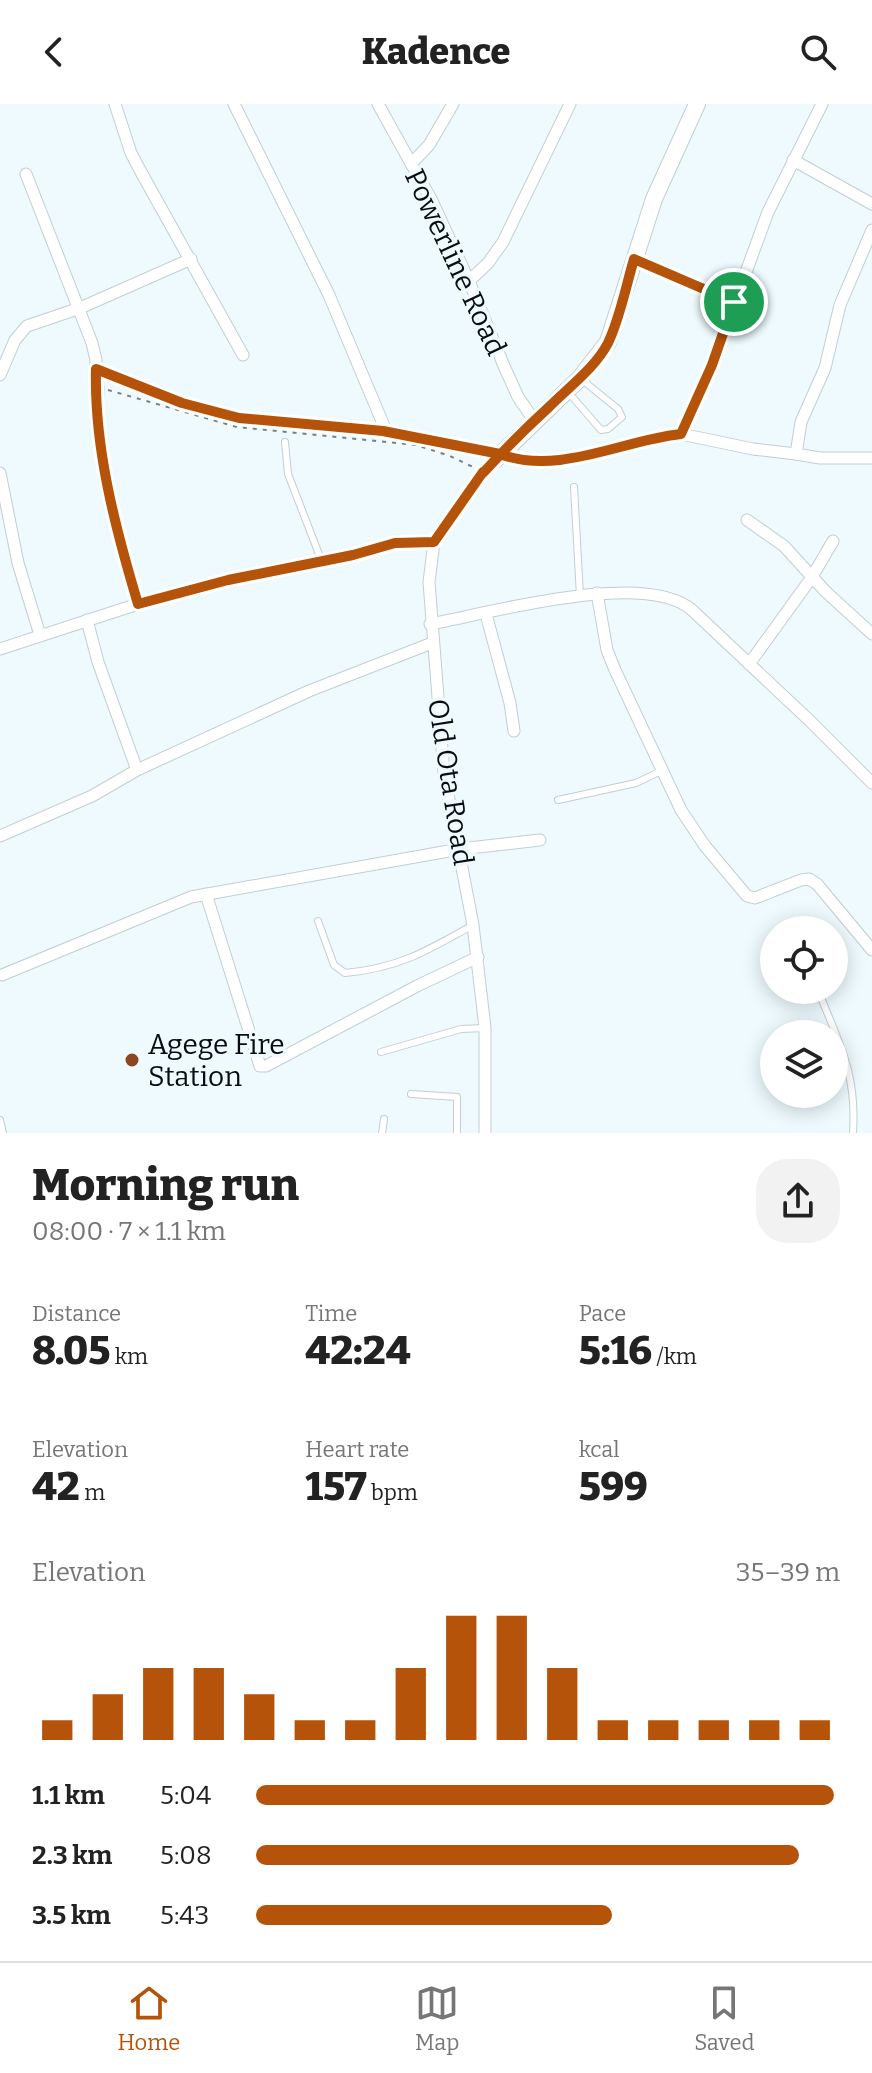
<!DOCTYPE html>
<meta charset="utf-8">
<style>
:root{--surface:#fff;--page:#f2f2f2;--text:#222;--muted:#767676;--line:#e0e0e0;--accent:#b45309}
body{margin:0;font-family:Bitter,serif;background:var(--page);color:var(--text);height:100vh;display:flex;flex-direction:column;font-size:30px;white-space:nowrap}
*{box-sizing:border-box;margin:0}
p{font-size:26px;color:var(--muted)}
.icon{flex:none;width:44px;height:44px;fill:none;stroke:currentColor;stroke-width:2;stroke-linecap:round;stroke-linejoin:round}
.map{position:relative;height:1029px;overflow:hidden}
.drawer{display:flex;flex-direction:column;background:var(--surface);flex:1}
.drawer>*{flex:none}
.buttons{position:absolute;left:760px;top:812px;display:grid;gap:16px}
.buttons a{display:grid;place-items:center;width:88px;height:88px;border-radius:50%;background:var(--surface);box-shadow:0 4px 20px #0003;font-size:40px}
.pin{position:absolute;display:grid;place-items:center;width:68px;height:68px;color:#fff;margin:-34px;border:4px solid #fff;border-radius:50%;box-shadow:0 2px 8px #0007}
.round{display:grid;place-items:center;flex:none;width:84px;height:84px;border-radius:32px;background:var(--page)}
.overview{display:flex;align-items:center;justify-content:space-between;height:136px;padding:0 32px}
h1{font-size:44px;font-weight:800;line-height:60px}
.stats{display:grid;grid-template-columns:repeat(3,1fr);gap:12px;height:136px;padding:8px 32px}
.stats div{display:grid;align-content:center}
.stats b{font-size:40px;font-weight:800}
.stats small{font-size:22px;font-weight:400}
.stats p{font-size:22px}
.chart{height:224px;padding:16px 32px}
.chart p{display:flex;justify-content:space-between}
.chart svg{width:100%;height:144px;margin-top:8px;stroke:var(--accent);stroke-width:6}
ul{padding:0 32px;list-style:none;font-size:26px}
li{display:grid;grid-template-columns:128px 96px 1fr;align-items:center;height:60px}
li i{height:20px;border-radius:10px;background:var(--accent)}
header{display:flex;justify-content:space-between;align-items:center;height:104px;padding:0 32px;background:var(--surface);font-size:36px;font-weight:800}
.tabs{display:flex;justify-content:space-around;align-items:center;height:112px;border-top:2px solid var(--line);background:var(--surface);font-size:22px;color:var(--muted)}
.tabs a{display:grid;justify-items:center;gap:4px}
.tabs .current{color:var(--accent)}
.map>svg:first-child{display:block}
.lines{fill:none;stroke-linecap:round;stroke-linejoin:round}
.lane-casing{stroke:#c2ced2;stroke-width:8}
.street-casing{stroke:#c2ced2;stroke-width:13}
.secondary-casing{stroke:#c2ced2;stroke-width:18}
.path{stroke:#788083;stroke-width:2;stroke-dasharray:4 6;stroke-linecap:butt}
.lane{stroke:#fff;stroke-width:6}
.street{stroke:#fff;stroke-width:11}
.secondary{stroke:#fff;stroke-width:16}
.route-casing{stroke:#fff;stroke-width:16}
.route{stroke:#b45309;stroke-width:10}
.poi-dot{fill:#8d471f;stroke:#eefafe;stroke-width:3}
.labels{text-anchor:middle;stroke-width:7;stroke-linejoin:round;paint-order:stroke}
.street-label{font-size:28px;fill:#090d0f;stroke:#eefafe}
.poi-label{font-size:28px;fill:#090d0f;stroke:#eefafe;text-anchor:start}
</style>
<header><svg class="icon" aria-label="back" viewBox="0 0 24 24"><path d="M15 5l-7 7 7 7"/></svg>Kadence<svg class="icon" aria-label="search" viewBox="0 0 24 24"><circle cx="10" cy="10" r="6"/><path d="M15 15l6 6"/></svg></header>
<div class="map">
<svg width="872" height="1029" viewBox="0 0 872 1029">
<rect width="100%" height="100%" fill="#eefafe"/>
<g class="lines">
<defs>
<g id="lane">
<polyline points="569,289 601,326 608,325 622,313 618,305 581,275"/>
<polyline points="285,338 288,370 322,458"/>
<polyline points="574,383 580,492"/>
<polyline points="558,696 636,679 661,667"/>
<path d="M318,817L334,861L345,869C399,864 427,847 473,821"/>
<path d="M818,886C839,940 857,968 853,1029"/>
<polyline points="381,948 461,925 485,924"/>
<polyline points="411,990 457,993 457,1029"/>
<polyline points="0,1016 3,1029"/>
<polyline points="382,1029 384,1015"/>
</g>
<g id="street">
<polyline points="115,0 131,49 141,68 243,251"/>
<polyline points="234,0 329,191 384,322"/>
<polyline points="378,0 432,97 469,177 504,262 518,293 534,316"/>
<polyline points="793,56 872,100"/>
<polyline points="411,60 429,41 453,0"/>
<path d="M26,70L92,239L96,256L95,283L98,284C94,358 117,430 138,500"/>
<polyline points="872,126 840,201 825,264 801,318 796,350 820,354 872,354"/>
<polyline points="634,155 734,198"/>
<polyline points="469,177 488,159 503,138 570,0"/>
<polyline points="0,271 15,236 27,222 80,204 191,155"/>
<path d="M500,350C556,371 623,336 681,330"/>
<polyline points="796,350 753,345 681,330 712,261 768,108 822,0"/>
<polyline points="0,369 18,459 40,531"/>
<polyline points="747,416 784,442 825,487 872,530"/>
<polyline points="597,489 607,546 615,566 681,706 705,742 747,792 755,794 801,776 809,775 817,780 872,846"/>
<polyline points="486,510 510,599 514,627"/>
<polyline points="87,516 98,558 137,666"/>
<path d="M430,520C490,509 645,465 692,506L810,617L872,679"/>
<polyline points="0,545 138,500 228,476 353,451 395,439 434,438"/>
<polyline points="749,560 812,473 833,437"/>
<polyline points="0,732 92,692 137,666 309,587 432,539"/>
<polyline points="206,790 260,962 266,962 417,882 478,853"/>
<polyline points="2,871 191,793 460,745 540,736"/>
<polyline points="485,1029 485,924 473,821 444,670 429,478 434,438 483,368 496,355"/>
</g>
<polyline id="secondary" points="496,355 580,274 608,238 654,95 697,0"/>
</defs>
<use href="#lane" class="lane-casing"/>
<use href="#street" class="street-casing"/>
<use href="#secondary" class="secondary-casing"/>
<g class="path">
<polyline points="105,269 182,299 239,314 374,326"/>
<polyline points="108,286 237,323 416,341 450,352 475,364"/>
<polyline points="392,328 484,347"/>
</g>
<use href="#lane" class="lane"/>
<use href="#street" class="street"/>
<use href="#secondary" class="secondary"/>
</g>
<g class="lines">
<defs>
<path id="route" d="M734,198L712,261L681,330C623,336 558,372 500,350L383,327L239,314L182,299L96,265C94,343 115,423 138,500L228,476L353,451L395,439L434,438L483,368V369C504,346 526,324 549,303C569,283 595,264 608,239C620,214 626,182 634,155L734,198"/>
</defs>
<use href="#route" class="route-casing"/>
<use href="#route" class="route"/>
</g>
<circle class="poi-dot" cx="132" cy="956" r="8"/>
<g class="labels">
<g class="street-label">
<text transform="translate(456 158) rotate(65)" y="10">Powerline Road</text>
<text transform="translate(451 678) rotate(81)" y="10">Old Ota Road</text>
</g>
<g class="poi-label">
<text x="148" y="950">Agege Fire<tspan x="148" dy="32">Station</tspan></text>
</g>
</g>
</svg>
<div class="buttons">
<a><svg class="icon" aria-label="locate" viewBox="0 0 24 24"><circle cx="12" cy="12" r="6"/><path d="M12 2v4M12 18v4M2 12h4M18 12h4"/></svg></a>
<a><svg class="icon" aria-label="layers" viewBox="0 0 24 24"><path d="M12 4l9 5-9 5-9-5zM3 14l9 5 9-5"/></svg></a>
</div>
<div class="pin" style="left:734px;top:198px;background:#1e9e55"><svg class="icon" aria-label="arrive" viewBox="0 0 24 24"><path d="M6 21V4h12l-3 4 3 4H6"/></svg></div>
</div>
<section class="drawer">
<div class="overview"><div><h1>Morning run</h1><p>08:00 · 7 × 1.1 km</p></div><a class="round"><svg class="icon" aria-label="share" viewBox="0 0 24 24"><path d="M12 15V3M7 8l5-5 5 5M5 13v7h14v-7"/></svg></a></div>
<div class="stats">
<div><p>Distance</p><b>8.05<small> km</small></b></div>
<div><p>Time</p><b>42:24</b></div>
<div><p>Pace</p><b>5:16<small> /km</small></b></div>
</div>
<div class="stats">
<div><p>Elevation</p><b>42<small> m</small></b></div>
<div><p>Heart rate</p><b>157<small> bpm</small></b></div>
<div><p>kcal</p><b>599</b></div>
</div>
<div class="chart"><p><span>Elevation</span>35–39 m</p>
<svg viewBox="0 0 160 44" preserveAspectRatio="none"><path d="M5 44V38M15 44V30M25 44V22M35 44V22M45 44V30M55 44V38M65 44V38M75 44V22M85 44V6M95 44V6M105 44V22M115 44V38M125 44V38M135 44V38M145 44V38M155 44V38"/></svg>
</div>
<ul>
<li><b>1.1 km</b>5:04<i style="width:99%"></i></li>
<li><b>2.3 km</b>5:08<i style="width:93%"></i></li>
<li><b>3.5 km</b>5:43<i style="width:61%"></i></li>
</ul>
</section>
<nav class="tabs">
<a class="current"><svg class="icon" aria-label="home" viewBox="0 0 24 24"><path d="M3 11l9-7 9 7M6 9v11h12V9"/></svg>Home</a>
<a><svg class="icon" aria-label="map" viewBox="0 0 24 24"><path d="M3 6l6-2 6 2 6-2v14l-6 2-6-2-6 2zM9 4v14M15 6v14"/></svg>Map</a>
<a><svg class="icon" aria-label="saved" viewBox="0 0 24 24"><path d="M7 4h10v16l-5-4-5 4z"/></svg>Saved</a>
</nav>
